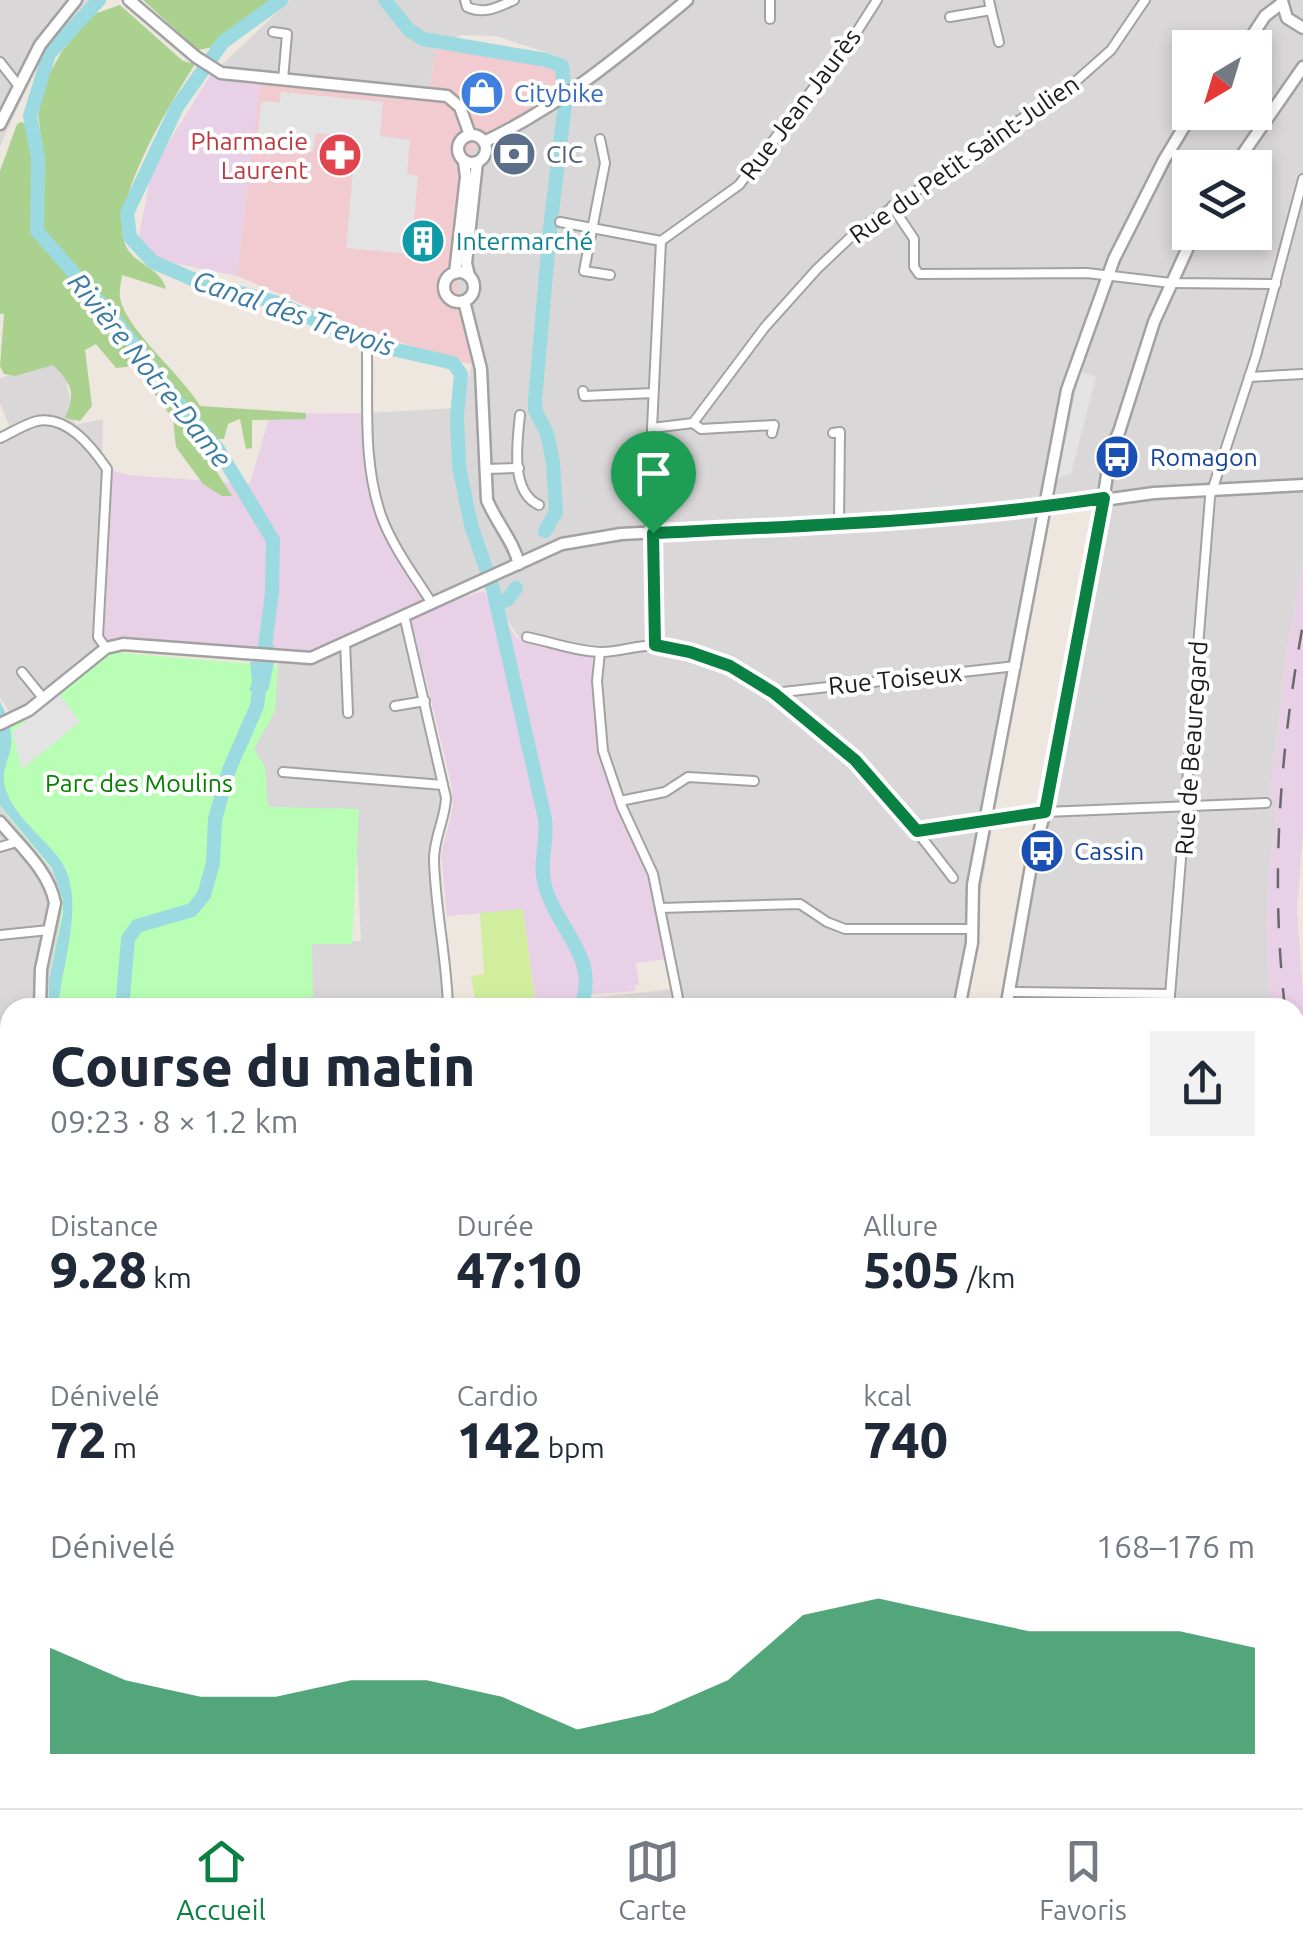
<!DOCTYPE html>
<html lang="fr">
<meta charset="utf-8">
<style>
:root{--surface:#fff;--page:#f2f2f3;--text:#1f2937;--muted:#747a83;--line:#e0e1e3;--accent:#0b8043}
body{margin:0;font-family:Ubuntu,sans-serif;background:var(--page);color:var(--text);height:100vh;display:flex;flex-direction:column;font-size:38px;white-space:nowrap}
*{box-sizing:border-box;margin:0}
p{font-size:32px;color:var(--muted)}
.icon{flex:none;width:55px;height:55px;fill:none;stroke:currentColor;stroke-width:2;stroke-linecap:round;stroke-linejoin:round}
.map{position:relative;flex:1;overflow:hidden}
.details{position:absolute;left:0px;top:998px;width:1305px;height:812px;display:flex;flex-direction:column;background:var(--surface);border-radius:30px 30px 0 0;box-shadow:0 5px 15px #0003}
.details>*{flex:none}
.needle{width:65px;rotate:218deg}
.buttons{position:absolute;left:1172px;top:30px;display:grid;gap:20px}
.buttons a{display:grid;place-items:center;width:100px;height:100px;border-radius:0px;background:var(--surface);box-shadow:0 5px 15px #0003;font-size:50px}
.pin{position:absolute;display:grid;place-items:center;width:85px;height:85px;color:#fff;margin:-102px -42px;border-radius:50% 50% 50% 0;rotate:-45deg;box-shadow:0 0 10px #0007}
.pin .icon{rotate:45deg}
.round{display:grid;place-items:center;flex:none;width:105px;height:105px;border-radius:0px;background:var(--page)}
.headline{display:flex;align-items:center;justify-content:space-between;height:170px;padding:0 50px}
h1{font-size:55px;font-weight:800;line-height:75px}
.metrics{display:grid;grid-template-columns:repeat(3,1fr);gap:15px;height:170px;padding:10px 50px}
.metrics div{display:grid;align-content:center}
.metrics b{font-size:50px;font-weight:800}
.metrics small{font-size:28px;font-weight:400}
.metrics p{font-size:28px}
.chart{height:280px;padding:20px 50px}
.chart p{display:flex;justify-content:space-between}
.chart svg{width:100%;height:180px;margin-top:10px;fill:var(--accent);opacity:.7}
.tabs{display:flex;justify-content:space-around;align-items:center;height:140px;border-top:2px solid var(--line);background:var(--surface);font-size:28px;color:var(--muted)}
.tabs a{display:grid;justify-items:center;gap:5px}
.tabs .selected{color:var(--accent)}
.map>svg:first-child{display:block}
.residential{fill:#d9d7d8;fill-rule:evenodd}
.commercial{fill:#f1cbcf}
.industrial{fill:#e8d0e6}
.education{fill:#fffad6}
.construction{fill:#c3bfaa}
.grass{fill:#d0ee9e}
.forest{fill:#abd18f}
.park{fill:#b9feb5}
.parking{fill:#e3e3e3}
.water{fill:#9adae0}
.lines{fill:none;stroke-linecap:round;stroke-linejoin:round}
.river{stroke:#9adae0;stroke-width:14}
.minor-casing{stroke:#a2a2a2;stroke-width:12}
.tertiary-casing{stroke:#a2a2a2;stroke-width:15}
.secondary-casing{stroke:#737100;stroke-width:16}
.primary-casing{stroke:#914e00;stroke-width:18}
.minor{stroke:#fff;stroke-width:8}
.tertiary{stroke:#fff;stroke-width:10}
.secondary{stroke:#fff8ab;stroke-width:11}
.primary{stroke:#ffc292;stroke-width:12}
.rail{stroke:#696969;stroke-width:2.5;stroke-dasharray:20 20;stroke-linecap:butt}
.route-casing{stroke:#fff;stroke-width:20}
.route{stroke:#0b8043;stroke-width:12}
.labels{text-anchor:middle;stroke-width:8;stroke-linejoin:round;paint-order:stroke}
.shop-label{font-size:25px;fill:#366cbe;stroke:#fff;text-anchor:start}
.street-label{font-size:25px;fill:#1b1b1b;stroke:#fff}
.health-label{font-size:25px;fill:#be3a42;stroke:#fff;text-anchor:end}
.service-label{font-size:25px;fill:#4e5e75;stroke:#fff;text-anchor:start}
.culture-label{font-size:25px;fill:#0d838f;stroke:#fff;text-anchor:start}
.transit-label{font-size:25px;fill:#164399;stroke:#fff;text-anchor:start}
.park-label{font-size:25px;fill:#078001;stroke:#fff}
.water-label{font-size:28px;font-style:italic;fill:#3b7ba2;stroke:#fff}
</style>
<div class="map">
<svg width="1303" height="1808" viewBox="0 0 1303 1808">
<rect width="100%" height="100%" fill="#eee7df"/>
<g class="residential">
<polygon points="0,0 93,0 44,50 0,146"/>
<path d="M290,0H1303V566L1286,655L1270,797L1275,800V830L1268,875L1267,959L1271,1007H1002L1094,542L1100,489L1050,502L960,1007H583L588,998L675,989L651,872L600,749L595,653L519,637L477,577L434,602L390,537L375,487L367,413L459,408L472,365L457,294L472,149L555,96L557,56L496,36L461,35L436,49L429,91L210,76ZM1190,48H1255V112H1190ZM1190,168H1255V232H1190Z"/>
<polygon points="62,359 75,425 103,419 96,648 34,701 10,713 0,697 0,431 9,426 0,403 0,378"/>
<polygon points="401,622 444,783 438,836 438,881 449,1007 310,1007 309,941 361,941 355,815 252,810 241,760 272,693 278,660"/>
<polygon points="0,805 57,877 63,914 49,980 49,1007 10,1008 10,1800 180,1800 180,1808 0,1808"/>
<polygon points="1295,1135 1298,1135 1303,1154 1303,1275 1295,1275"/>
<polygon points="1303,1418 1303,1808 817,1808 821,1800 1295,1800 1295,1440"/>
</g>
<polygon class="commercial" points="436,49 557,64 556,96 472,149 457,294 472,365 368,332 237,276 260,80 429,91"/>
<g class="industrial">
<polygon points="210,76 260,80 237,276 158,260 138,241 152,169"/>
<polygon points="367,413 375,487 390,537 434,602 306,661 104,641 102,620 110,470 129,475 250,484 270,414"/>
<polygon points="1303,566 1303,835 1297,909 1303,993 1303,1154 1298,1135 1295,1135 1295,1008 1271,1007 1267,959 1268,875 1275,830 1275,800 1270,798 1286,655"/>
<polygon points="484,591 517,638 592,652 597,740 603,769 644,860 667,959 636,963 639,984 635,985 635,991 593,994 577,1001 535,1001 523,910 447,916 441,854 453,807 451,783 411,619 434,607"/>
</g>
<polygon class="education" points="1295,1275 1303,1275 1303,1418 1295,1440"/>
<polygon class="construction" points="319,1800 563,1800 560,1808 319,1808"/>
<polygon class="grass" points="523,909 535,1001 571,1000 568,1007 476,1007 471,976 484,974 480,913"/>
<g class="forest">
<polygon points="143,0 271,0 213,47 198,50"/>
<path d="M120,5L183,61L195,64C172,101 109,202 125,244C132,264 161,267 166,289L122,275C121,282 119,291 120,298C126,330 183,376 200,406L306,413V419L252,420V448L246,449L240,419L228,424L224,439H214L42,229L45,166L38,115L47,78L62,51L94,14Z"/>
<path d="M21,122L26,124C37,159 27,196 33,232L136,352L175,406L232,496H222L203,484L176,447L173,419L134,366L116,368L96,344L85,350L92,406L80,421L65,418C76,394 72,383 53,365L15,376L4,374L0,366L4,314H0V171L17,124Z"/>
</g>
<polygon class="park" points="112,652 278,666 275,711 254,749 265,767 268,807 359,809 352,944 312,944 313,1007 48,1007 49,984 62,912 57,875 2,809 0,731 29,716 99,659"/>
<g class="parking">
<polygon points="281,92 383,102 380,136 410,140 407,174 418,176 411,254 346,248 356,137 316,133 313,152 257,147 261,101 280,103"/>
<polygon points="1080,371 1096,377 1071,474 1057,479"/>
<polygon points="60,694 80,722 22,769 12,732"/>
</g>
<g class="water">
<polygon points="259,643 274,645 274,663 268,691 249,691 252,682 250,662 257,661"/>
<path d="M0,701C6,714 13,731 11,746C8,763 0,773 6,790C14,816 42,836 58,857C88,894 62,964 58,1007H49V980L63,915V900L52,868L0,805Z"/>
</g>
<g class="lines">
<g class="river">
<polyline points="99,0 49,54 30,116 38,158 37,231 116,321 183,409 218,449 273,540 272,593 257,706 229,770 215,819 213,863 204,895 192,910 137,926 128,939 122,1008"/>
<path d="M281,0L223,42L177,107L127,213L130,237L153,262L202,283L275,302L367,343L453,363L461,374L457,416L459,466L471,525L493,589L545,819C548,844 539,861 544,882C555,929 602,958 580,1008"/>
<polyline points="385,0 409,30 423,39 546,60 562,66 565,104 550,228 535,401 535,410 547,433 553,463 556,512 545,531"/>
<polyline points="496,603 507,600 516,588"/>
</g>
<defs>
<g id="minor">
<path d="M465,0L467,7C485,15 498,7 514,0"/>
<polyline points="991,10 999,42"/>
<polyline points="950,17 991,10 989,0"/>
<polyline points="770,19 770,0"/>
<polyline points="273,32 287,34 283,80"/>
<polyline points="0,62 18,85"/>
<polyline points="600,139 605,163 584,271 610,275"/>
<polyline points="892,206 914,239 914,267 919,274 1087,273 1171,283 1276,284"/>
<polyline points="560,222 661,241"/>
<path d="M367,353C368,407 363,463 381,515C392,546 414,575 431,602"/>
<polyline points="1249,377 1303,374"/>
<polyline points="583,391 584,396 653,393"/>
<path d="M520,415C517,443 510,492 539,505"/>
<polyline points="693,423 701,429 774,425 772,433"/>
<polyline points="652,428 693,423 765,327 817,269 855,233 1075,82 1111,50 1145,0"/>
<polyline points="833,433 840,432 839,523"/>
<path d="M0,438C11,433 25,424 37,421C67,415 92,447 107,469L98,637L106,648"/>
<polyline points="485,469 519,468"/>
<path d="M404,615L446,798C445,820 434,837 434,859C435,909 447,958 448,1008"/>
<path d="M527,637C551,642 578,652 602,652C622,652 642,643 662,646C790,671 878,780 953,878"/>
<polyline points="345,642 348,713"/>
<polyline points="655,645 652,428 661,241 739,185 856,33 877,0"/>
<polyline points="600,652 597,681 603,751 622,807 653,874 680,1008"/>
<polyline points="22,672 43,698"/>
<polyline points="774,693 1016,666"/>
<polyline points="395,706 425,701"/>
<polyline points="283,772 443,785"/>
<polyline points="620,801 665,792 688,777 754,781"/>
<polyline points="917,831 1045,812 1266,803"/>
<polyline points="0,847 17,842"/>
<polyline points="660,908 800,904 827,922 845,929 972,929"/>
<polyline points="0,935 49,930"/>
<polyline points="1009,992 1170,994"/>
<polyline points="1169,1008 1210,497 1256,356 1303,179"/>
<polyline points="1295,1144 1303,1164"/>
<polyline points="0,1162 10,1162"/>
<polyline points="0,1230 10,1247"/>
<polyline points="1295,1241 1303,1242"/>
<polyline points="0,1295 10,1292"/>
<polyline points="0,1377 10,1375"/>
<polyline points="0,1476 10,1475"/>
<polyline points="0,1536 10,1535"/>
<polyline points="1295,1551 1303,1550"/>
<polyline points="0,1584 10,1582"/>
<polyline points="1295,1795 1303,1793"/>
<polyline points="992,1800 1040,1808"/>
<polyline points="71,1808 130,1800"/>
<polyline points="223,1808 224,1800"/>
<polyline points="568,1808 570,1800"/>
<polyline points="1043,1808 1054,1808"/>
<polyline points="1214,1808 1247,1800"/>
<polyline points="1236,1808 1271,1800"/>
<polyline points="1279,1808 1282,1800"/>
</g>
<g id="tertiary">
<polyline points="129,0 196,57 221,73 447,96 460,107 470,135"/>
<polyline points="1282,1 1287,18 1303,28"/>
<polyline points="1244,48 1265,16 1282,3"/>
<polyline points="0,124 40,45 76,0"/>
<circle cx="472" cy="149" r="14"/>
<path d="M484,142C560,106 623,53 687,0"/>
<polyline points="1233,168 1303,67"/>
<circle cx="459" cy="287" r="15"/>
<polyline points="455,273 466,177 464,161"/>
<polyline points="469,276 466,263 477,162"/>
<path d="M464,301L481,369L487,500C497,524 513,540 519,564"/>
<polyline points="0,724 29,710 106,648 123,644 311,658 562,544 621,534 940,518 1032,510 1154,493 1303,485"/>
<path d="M0,822C20,846 49,871 55,903L41,969L40,1008"/>
<polyline points="959,1008 972,943 973,885 1067,390 1114,259 1164,160 1193,112"/>
<polyline points="1006,1008 1034,849 1045,812 1096,547 1111,449 1119,432 1154,322 1195,232"/>
<polyline points="167,1800 168,1808"/>
</g>
<g id="secondary">
<polyline points="1295,1462 1303,1441"/>
<polyline points="1295,1484 1303,1463"/>
<polyline points="792,1808 798,1800"/>
<polyline points="809,1808 814,1800"/>
<polyline points="1134,1808 1138,1800"/>
<polyline points="1144,1808 1149,1800"/>
</g>
<g id="primary">
<polyline points="0,1617 10,1615"/>
<polyline points="0,1638 10,1638"/>
<polyline points="1295,1740 1303,1743"/>
<polyline points="1295,1760 1303,1764"/>
</g>
</defs>
<use href="#minor" class="minor-casing"/>
<use href="#tertiary" class="tertiary-casing"/>
<use href="#secondary" class="secondary-casing"/>
<use href="#primary" class="primary-casing"/>
<use href="#minor" class="minor"/>
<use href="#tertiary" class="tertiary"/>
<use href="#secondary" class="secondary"/>
<use href="#primary" class="primary"/>
<g class="rail">
<path d="M1285,1008C1270,878 1280,751 1303,624"/>
<polyline points="1295,1057 1303,1103"/>
</g>
</g>
<g class="lines">
<defs>
<path id="route" d="M1104,498L1045,812L917,831L855,760L774,693L730,666L690,652L655,645L653,533C804,526 955,521 1104,498Z"/>
</defs>
<use href="#route" class="route-casing"/>
<use href="#route" class="route"/>
</g>
<defs>
<symbol id="shop-disc" viewBox="-11 -11 22 22"><circle r="9.5" fill="#3f7fe0" stroke="#fff"/><path d="M-5-2.5h2.3a2.7 3.5 0 0 1 5.4 0H5L5.5 6h-11ZM-1.5-2.5h3a1.5 2.3 0 0 0-3 0Z" fill="#fff"/></symbol>
<symbol id="bank-disc" viewBox="-11 -11 22 22"><circle r="9.5" fill="#5c6f8a" stroke="#fff"/><path d="M-6-4H6V4H-6ZM0-2.3a2.3 2.3 0 1 0 0 4.6a2.3 2.3 0 1 0 0-4.6Z" fill="#fff"/></symbol>
<symbol id="pharmacy-disc" viewBox="-11 -11 22 22"><circle r="9.5" fill="#e0444e" stroke="#fff"/><path d="M-2-6h4v4h4v4h-4v4h-4v-4h-4v-4h4Z" fill="#fff"/></symbol>
<symbol id="building-disc" viewBox="-11 -11 22 22"><circle r="9.5" fill="#0f9aa8" stroke="#fff"/><path d="M-4-6H4V6H1V3H-1V6H-4ZM-2.5-4.3h1.7v1.8h-1.7ZM.8-4.3h1.7v1.8H.8ZM-2.5-1h1.7V.8h-1.7ZM.8-1h1.7V.8H.8Z" fill="#fff"/></symbol>
<symbol id="bus-disc" viewBox="-11 -11 22 22"><circle r="9.5" fill="#1a4fb4" stroke="#fff"/><path d="M-5-6H5V4H4V6H2V4H-2V6H-4V4H-5ZM-3.5-4V0h7V-4ZM-3.5 1.2v1.5H-2V1.2ZM2 1.2v1.5H3.5V1.2Z" fill="#fff"/></symbol>
</defs>
<g fill-rule="evenodd">
<use href="#shop-disc" x="457" y="68" width="50" height="50"/>
<use href="#bank-disc" x="489" y="129" width="50" height="50"/>
<use href="#pharmacy-disc" x="315" y="130" width="50" height="50"/>
<use href="#building-disc" x="398" y="216" width="50" height="50"/>
<use href="#bus-disc" x="1092" y="432" width="50" height="50"/>
<use href="#bus-disc" x="1017" y="826" width="50" height="50"/>
</g>
<g class="labels">
<g class="shop-label">
<text x="514" y="102">Citybike</text>
</g>
<g class="street-label">
<text transform="translate(800 104) rotate(-53)" y="9">Rue Jean Jaurès</text>
<text transform="translate(964 159) rotate(-35)" y="9">Rue du Petit Saint-Julien</text>
<text transform="translate(895 679) rotate(-6)" y="9">Rue Toiseux</text>
<text transform="translate(1191 748) rotate(-86)" y="9">Rue de Beauregard</text>
</g>
<g class="health-label">
<text x="308" y="150">Pharmacie<tspan x="308" dy="29">Laurent</tspan></text>
</g>
<g class="service-label">
<text x="546" y="163">CIC</text>
</g>
<g class="culture-label">
<text x="456" y="250">Intermarché</text>
</g>
<g class="transit-label">
<text x="1150" y="466">Romagon</text>
<text x="1074" y="860">Cassin</text>
</g>
<g class="park-label">
<text x="139" y="792">Parc des Moulins</text>
</g>
<g class="water-label">
<text transform="translate(294 313) rotate(19)" y="10">Canal des Trevois</text>
<text transform="translate(150 370) rotate(51)" y="10">Rivière Notre-Dame</text>
</g>
</g>
</svg>
<div class="buttons">
<a><svg class="needle" viewBox="-14 -14 28 28"><path d="M0-13l5 13h-10z" fill="#e53935"/><path d="M0 13l5-13h-10z" fill="#747a83"/></svg></a>
<a><svg class="icon" aria-label="layers" viewBox="0 0 24 24"><path d="M12 4l9 5-9 5-9-5zM3 14l9 5 9-5"/></svg></a>
</div>
<div class="pin" style="left:653px;top:533px;background:#1e9e55"><svg class="icon" aria-label="arrive" viewBox="0 0 24 24"><path d="M6 21V4h12l-3 4 3 4H6"/></svg></div>
<section class="details">
<div class="headline"><div><h1>Course du matin</h1><p>09:23 · 8 × 1.2 km</p></div><a class="round"><svg class="icon" aria-label="share" viewBox="0 0 24 24"><path d="M12 15V3M7 8l5-5 5 5M5 13v7h14v-7"/></svg></a></div>
<div class="metrics">
<div><p>Distance</p><b>9.28<small> km</small></b></div>
<div><p>Durée</p><b>47:10</b></div>
<div><p>Allure</p><b>5:05<small> /km</small></b></div>
</div>
<div class="metrics">
<div><p>Dénivelé</p><b>72<small> m</small></b></div>
<div><p>Cardio</p><b>142<small> bpm</small></b></div>
<div><p>kcal</p><b>740</b></div>
</div>
<div class="chart"><p><span>Dénivelé</span>168–176 m</p>
<svg viewBox="0 0 160 44" preserveAspectRatio="none"><path d="M0 44V18L10 26L20 30L30 30L40 26L50 26L60 30L70 38L80 34L90 26L100 10L110 6L120 10L130 14L140 14L150 14L160 18V44z"/></svg>
</div>
</section>
</div>
<nav class="tabs">
<a class="selected"><svg class="icon" aria-label="home" viewBox="0 0 24 24"><path d="M3 11l9-7 9 7M6 9v11h12V9"/></svg>Accueil</a>
<a><svg class="icon" aria-label="map" viewBox="0 0 24 24"><path d="M3 6l6-2 6 2 6-2v14l-6 2-6-2-6 2zM9 4v14M15 6v14"/></svg>Carte</a>
<a><svg class="icon" aria-label="saved" viewBox="0 0 24 24"><path d="M7 4h10v16l-5-4-5 4z"/></svg>Favoris</a>
</nav>
